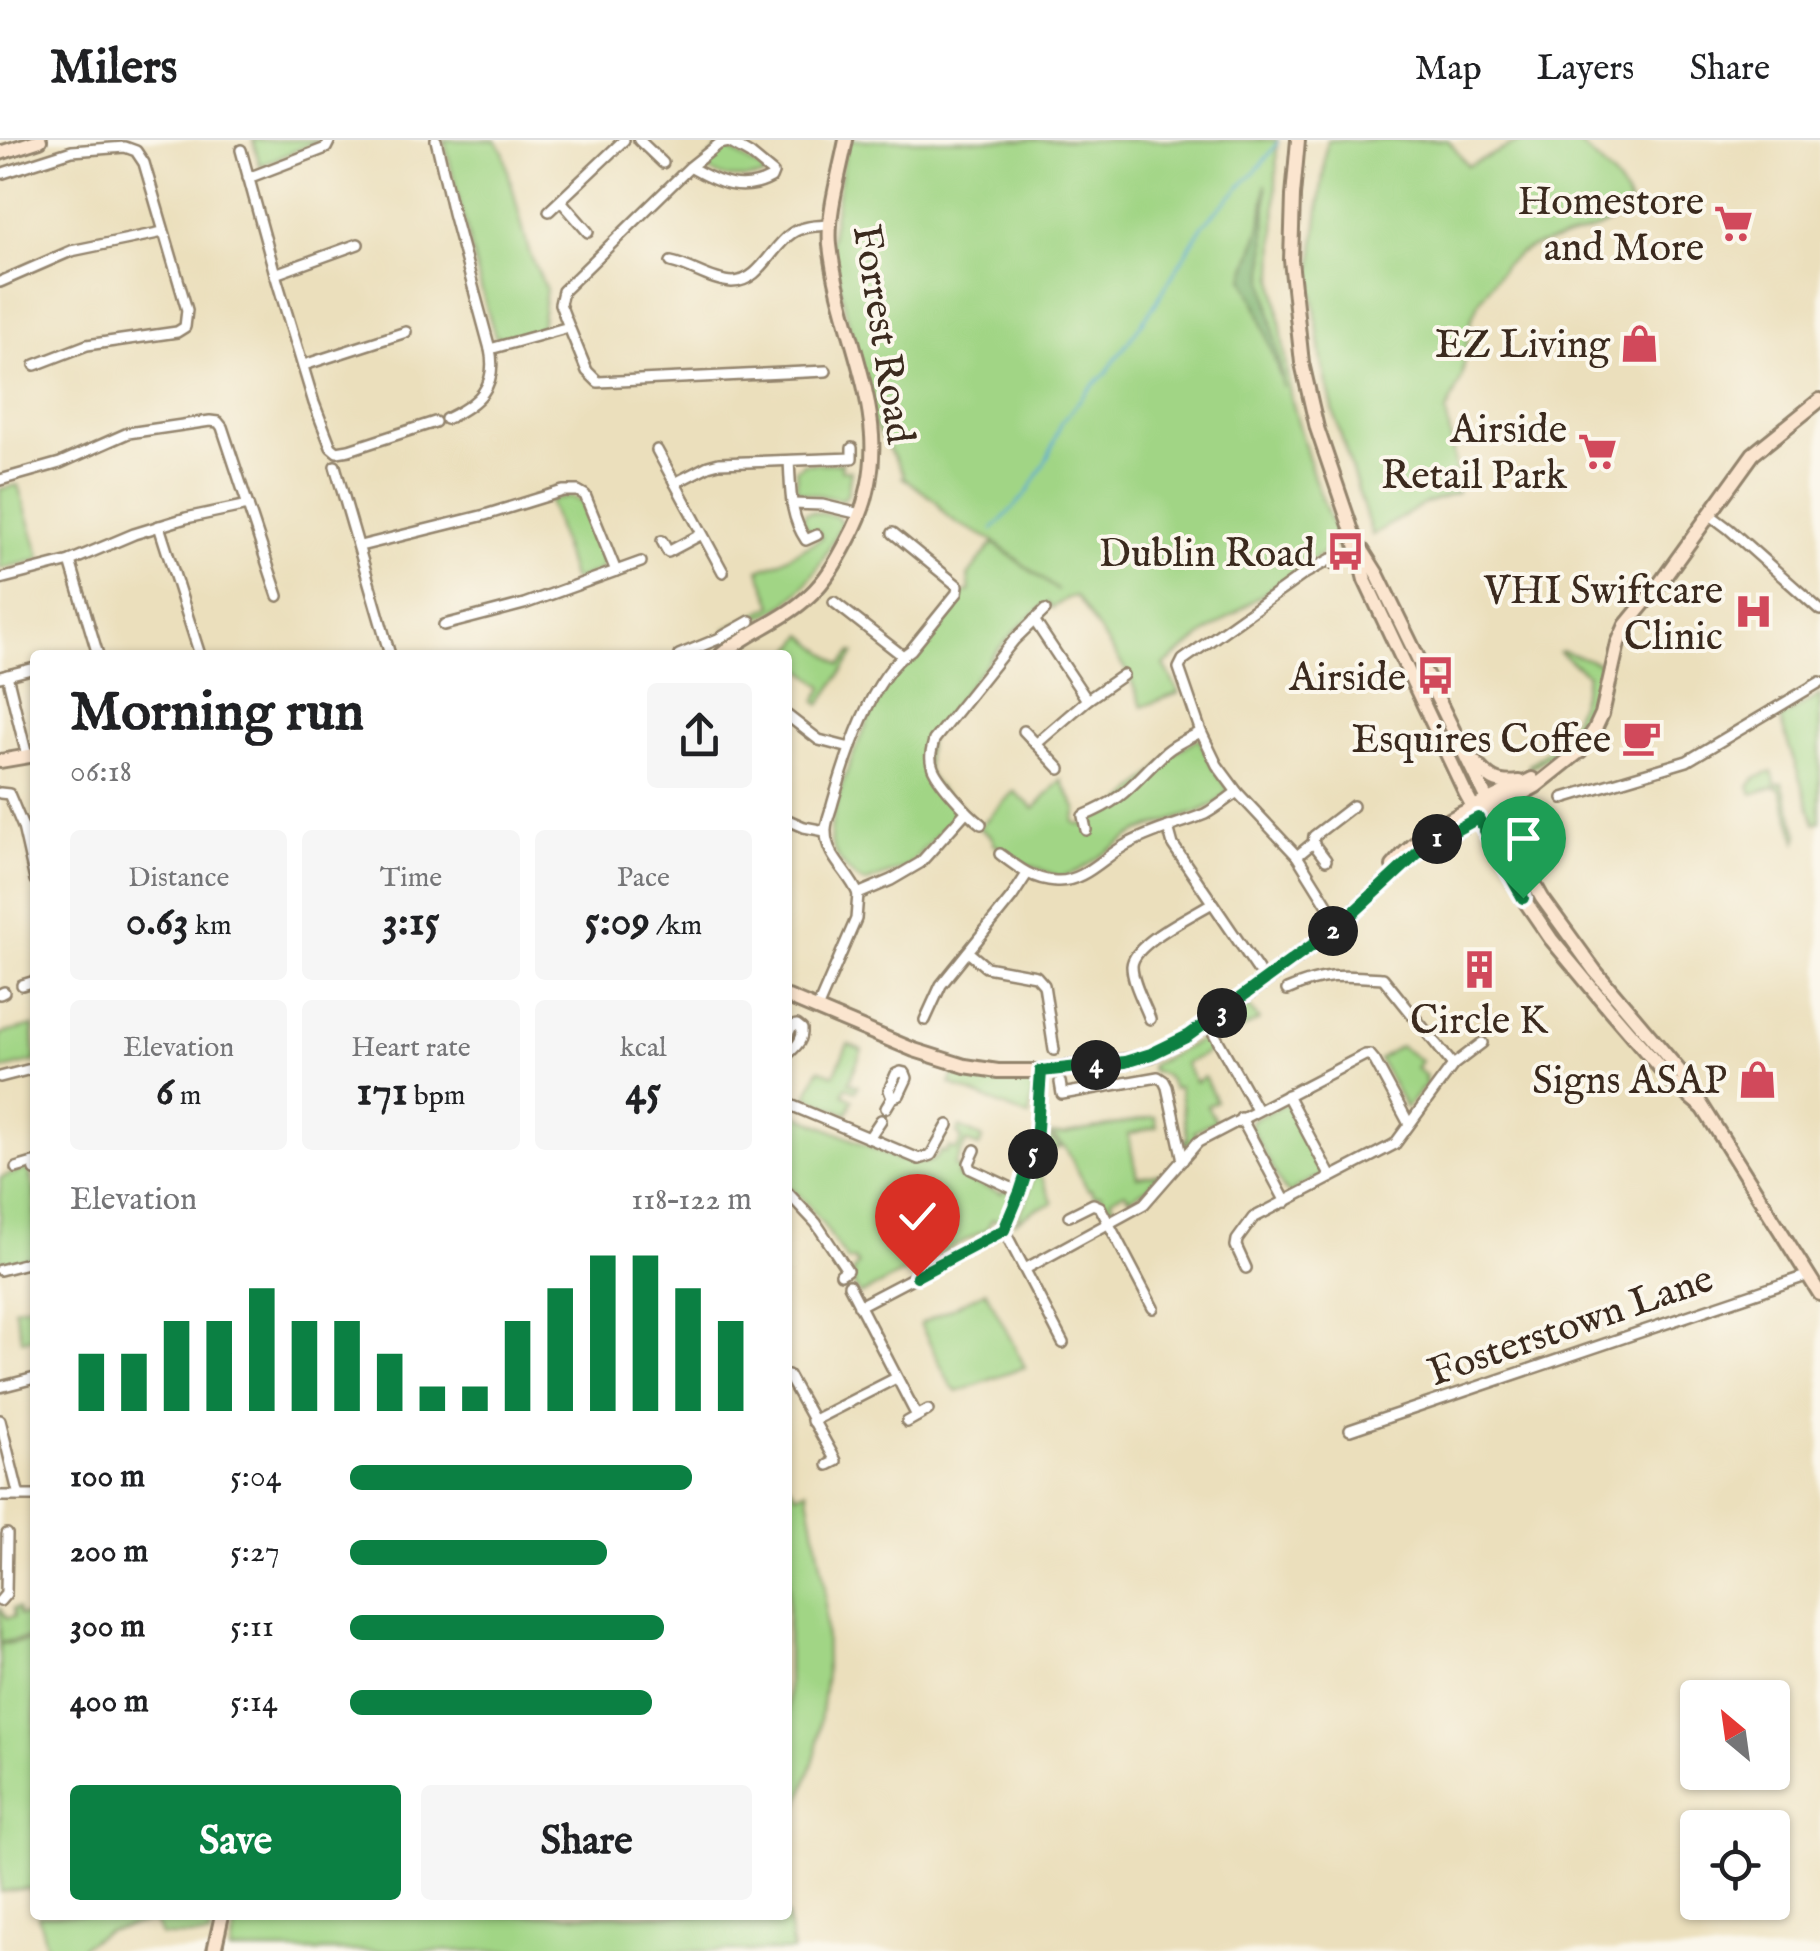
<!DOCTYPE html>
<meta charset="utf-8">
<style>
:root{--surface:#fff;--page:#f6f6f6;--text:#202124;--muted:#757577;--line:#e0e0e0;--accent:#0b8043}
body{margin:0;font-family:"IM FELL English",serif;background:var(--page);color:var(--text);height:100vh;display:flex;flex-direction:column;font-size:38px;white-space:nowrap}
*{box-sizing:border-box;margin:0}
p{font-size:32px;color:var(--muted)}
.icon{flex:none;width:55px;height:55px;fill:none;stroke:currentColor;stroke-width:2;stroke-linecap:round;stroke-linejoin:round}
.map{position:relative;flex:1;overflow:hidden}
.sheet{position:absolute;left:30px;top:510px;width:762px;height:1270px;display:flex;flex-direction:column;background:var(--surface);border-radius:10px;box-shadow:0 2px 8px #0004}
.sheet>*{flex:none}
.needle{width:65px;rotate:331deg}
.buttons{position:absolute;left:1680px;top:1540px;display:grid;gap:20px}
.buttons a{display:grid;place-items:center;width:110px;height:110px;border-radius:10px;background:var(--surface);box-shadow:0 2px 8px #0004;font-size:50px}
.pin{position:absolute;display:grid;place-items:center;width:85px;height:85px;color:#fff;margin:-102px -42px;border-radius:50% 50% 50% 0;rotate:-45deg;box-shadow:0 0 10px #0007}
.pin .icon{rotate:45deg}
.km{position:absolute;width:50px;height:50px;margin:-25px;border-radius:50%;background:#222;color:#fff;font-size:28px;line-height:50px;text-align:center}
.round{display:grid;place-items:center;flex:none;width:105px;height:105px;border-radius:10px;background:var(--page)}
.summary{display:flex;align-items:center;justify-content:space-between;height:170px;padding:0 40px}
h1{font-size:55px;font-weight:700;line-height:75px}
.metrics{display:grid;grid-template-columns:repeat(3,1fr);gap:15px;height:170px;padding:10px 40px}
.metrics div{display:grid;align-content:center;border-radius:10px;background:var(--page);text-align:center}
.metrics b{font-size:42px;font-weight:700}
.metrics small{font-size:28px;font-weight:400}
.metrics p{font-size:28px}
.chart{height:280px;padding:20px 40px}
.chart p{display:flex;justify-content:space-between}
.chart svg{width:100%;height:180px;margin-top:10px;stroke:var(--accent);stroke-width:6}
.action{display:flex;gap:20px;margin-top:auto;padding:20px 40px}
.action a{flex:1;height:115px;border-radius:10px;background:var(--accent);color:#fff;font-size:40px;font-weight:700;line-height:115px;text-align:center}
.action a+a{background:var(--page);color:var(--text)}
ul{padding:0 40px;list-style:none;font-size:32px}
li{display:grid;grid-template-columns:160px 120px 1fr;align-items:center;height:75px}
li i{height:25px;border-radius:12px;background:var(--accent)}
header{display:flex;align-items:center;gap:60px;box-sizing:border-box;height:140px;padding:0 50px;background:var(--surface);border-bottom:2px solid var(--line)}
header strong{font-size:48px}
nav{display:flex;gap:55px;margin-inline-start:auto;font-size:35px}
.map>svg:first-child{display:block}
.green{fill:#a1d585;stroke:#6e8052;stroke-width:2.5}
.forest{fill:#80b672;stroke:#5e7048;stroke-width:2.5}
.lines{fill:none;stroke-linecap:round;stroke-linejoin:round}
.stream{stroke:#5aaad4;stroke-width:2.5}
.street-casing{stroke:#93846d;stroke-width:14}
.secondary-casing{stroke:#93846d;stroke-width:18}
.street{stroke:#fff;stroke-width:9}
.secondary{stroke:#fbe5cf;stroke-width:12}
.route-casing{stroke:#fff;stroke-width:20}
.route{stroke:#0b8043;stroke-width:12}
.labels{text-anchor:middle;stroke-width:8;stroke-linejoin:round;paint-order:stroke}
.poi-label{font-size:40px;fill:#3b2a1e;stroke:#fbf7ec;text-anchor:end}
.street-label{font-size:40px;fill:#3b2a1e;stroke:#fbf7ec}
</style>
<header>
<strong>Milers</strong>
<nav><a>Map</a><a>Layers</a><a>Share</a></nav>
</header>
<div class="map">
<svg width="1820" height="1811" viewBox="0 0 1820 1811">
<rect width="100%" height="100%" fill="#fbf7ec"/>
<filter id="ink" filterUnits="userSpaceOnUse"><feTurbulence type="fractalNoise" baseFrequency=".01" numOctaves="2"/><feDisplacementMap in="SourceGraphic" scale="20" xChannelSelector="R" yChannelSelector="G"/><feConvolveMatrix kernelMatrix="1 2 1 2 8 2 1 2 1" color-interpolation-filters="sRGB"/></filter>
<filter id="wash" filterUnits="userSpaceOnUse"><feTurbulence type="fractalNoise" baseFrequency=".0048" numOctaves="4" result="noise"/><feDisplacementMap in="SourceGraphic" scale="40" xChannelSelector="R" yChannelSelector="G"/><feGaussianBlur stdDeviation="2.25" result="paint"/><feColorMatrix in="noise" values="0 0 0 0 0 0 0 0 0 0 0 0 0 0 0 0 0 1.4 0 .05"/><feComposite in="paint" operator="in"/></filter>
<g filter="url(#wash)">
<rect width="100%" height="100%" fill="#ebdfbc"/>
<g class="green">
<polygon points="253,0 320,0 260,26"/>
<path d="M444,0H495L503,11L529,112L546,149L541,188C529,194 509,201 495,196L482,152Z"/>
<path d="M847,0H1277L1274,137L1290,254L1314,338L1339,402L1210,490L1164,525L1179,553L1142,567L1129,535L1076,456L1068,458L1052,468L1048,463C1005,493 959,557 929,600C921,635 931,641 955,664L957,670L954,676L907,727L865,743C851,737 834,717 831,701C826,668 882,532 913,517L962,454L970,451L968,436L993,403L1058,451L992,400L957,383L945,374L936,361L902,337L904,334L870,278L830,102Z"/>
<path d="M1327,0H1448L1468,26L1523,0H1575C1595,19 1623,41 1631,68L1622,76L1597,89L1532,107L1519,114L1505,125L1478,163L1470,183L1462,238L1446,272L1454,317L1457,353L1426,363L1372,395L1334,273L1322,222L1311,137Z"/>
<path d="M720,6H724L763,31L765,34L762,37C743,39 727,40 709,31L705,22Z"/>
<polygon points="842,323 841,330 851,331 847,356 844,356 844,360 797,351 796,329 802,326 802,324"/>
<polygon points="18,345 41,419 0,429 0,349"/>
<polygon points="572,357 583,363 605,419 599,431 573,441 549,360"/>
<path d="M811,372L836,376L842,383C826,415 808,451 776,470C760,479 741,484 724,490L773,465L759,430L777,423L822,398L818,390L811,391L803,382L805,373Z"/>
<polygon points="804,495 841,525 852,512 855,513 820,565 815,561 824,547 788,518 788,515"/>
<path d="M1563,511L1599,523L1607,533L1599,563L1584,593L1576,589L1561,608L1529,629V625C1565,600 1579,576 1587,534L1559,512Z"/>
<polygon points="1820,555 1820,682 1815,684 1780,579"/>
<polygon points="1199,598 1213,627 1229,650 1215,664 1198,672 1139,691 1078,731 1060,737 1020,722 994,704 992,697 979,688 1014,651 1034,669 1061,640 1077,670 1074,682 1081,685 1116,669 1174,613"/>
<polygon points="1772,632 1776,645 1782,643 1799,696 1797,701 1780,649 1774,647 1752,654 1749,647 1755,638"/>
<polygon points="1247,865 1259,880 1226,898 1221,888"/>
<polygon points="33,886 35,921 0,930 0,894"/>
<path d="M1203,899L1210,901L1214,909L1185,924L1195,942L1204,937L1216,961L1207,966L1216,982L1212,985L1211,982L1194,991L1197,998L1186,1005L1183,1000L1188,999L1179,947L1173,948C1169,938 1164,932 1152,932L1151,925Z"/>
<polygon points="848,904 862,910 849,942 858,946 856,951 846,947 843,954 853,959 847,974 807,956 819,929 834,935"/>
<polygon points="1400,906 1421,921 1416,928 1426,936 1424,940 1427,943 1406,968 1379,919"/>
<polygon points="954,934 1003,942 1028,942 1033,948 1029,977 950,944"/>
<polygon points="1281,964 1288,966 1322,1032 1317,1041 1315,1038 1294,1049 1295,1052 1290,1054 1284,1050 1250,986 1252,979 1279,968 1278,965"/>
<path d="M788,971L899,1020L901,1018C917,1024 931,1028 941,1011L946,1013L949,1007L956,1010L962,999L957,993L960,987L983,998L979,1007L966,1002L954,1026L960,1029L957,1036L1002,1054L1005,1049L1010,1052L1012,1062L1000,1082L993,1079L987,1089L860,1155L854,1145L853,1131L858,1125L854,1120L848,1121C830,1096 813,1064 788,1046Z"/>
<polygon points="1155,977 1157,987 1128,994 1137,1037 1161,1033 1147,1048 1129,1058 1125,1052 1111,1059 1114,1066 1108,1069 1100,1054 1094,1056 1091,1049 1088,1050 1065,1007 1050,994 1062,995"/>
<polygon points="1047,996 1061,1007 1042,1016 1040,1022 1043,1025 1038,1029 1053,1063 1036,1069 1015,1082 1027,1058 1045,997"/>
<polygon points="25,1029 29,1031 35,1053 35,1116 0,1124 0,1038"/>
<polygon points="986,1151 1025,1227 957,1252 951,1246 920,1184"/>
<polygon points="35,1163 35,1197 22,1200 14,1168"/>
<polygon points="788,1343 797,1354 807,1350 825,1445 826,1533 816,1614 788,1696"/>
<polygon points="0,1467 6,1478 14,1477 13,1469 17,1468 19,1475 35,1476 35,1498 0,1502"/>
<polygon points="35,1501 35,1763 30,1748 0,1752 0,1504"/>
<polygon points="38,1775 212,1775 209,1796 161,1796 155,1781 107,1791 82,1806 82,1811 48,1811"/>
<polygon points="238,1775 787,1775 793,1811 230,1811"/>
</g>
<polygon class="forest" points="1266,44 1265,143 1284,248 1256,164 1244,138 1261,86"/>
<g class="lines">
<polyline class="stream" points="993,389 1028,352 1048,317 1061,283 1087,251 1106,233 1154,166 1203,85 1261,25 1278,2"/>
</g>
</g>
<g filter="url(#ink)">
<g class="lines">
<defs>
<g id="street">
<path d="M436,0L453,73L490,209C498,247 478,264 446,279"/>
<polyline points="639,0 663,23"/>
<polyline points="241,10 275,134 314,263 331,307 337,312 349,310 435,282"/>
<polyline points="0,34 72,11 125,7 136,11 144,23 187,170 185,187 177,192 87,205 35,225"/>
<polyline points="248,38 326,8 330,0"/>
<polyline points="561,61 588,92"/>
<polyline points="549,71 624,0"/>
<path d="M671,122C691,126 711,141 732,142C760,142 771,107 792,93C803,86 817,86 830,85"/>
<polyline points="275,134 358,104"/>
<polyline points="0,142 71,111 163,92"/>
<polyline points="569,187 587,231 598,242 826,231"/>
<path d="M490,209L569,187L560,164L563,151L690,27L719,4L729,2L750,14L773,33L771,38C742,54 718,43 690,27"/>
<polyline points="304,225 406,192"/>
<polyline points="657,310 723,432"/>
<path d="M789,321C791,350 789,375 806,400L817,395"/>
<polyline points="335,326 390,515"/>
<polyline points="0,340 60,323 128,293 210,281 218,282 222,287 278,456"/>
<polyline points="675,343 708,326 719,323 852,318 852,308"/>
<polyline points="792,364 822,365 860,374"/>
<polyline points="1709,374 1729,389 1820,470"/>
<polyline points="159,386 200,515"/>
<polyline points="662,401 668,412 702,394"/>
<polyline points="360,406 485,375 563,351 578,351 585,355 616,431 524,464 444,485"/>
<polyline points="70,421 98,515"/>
<polyline points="1335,425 1331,419 1304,434 1183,520 1179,528 1201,592 1217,625 1237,652 1297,716 1340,785"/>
<polyline points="616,431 641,422"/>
<polyline points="0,439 70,421 134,394 186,378 248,365"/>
<polyline points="834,462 903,516"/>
<polyline points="1034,480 1087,560"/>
<polyline points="679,515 718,499 750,481"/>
<polyline points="7,535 27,616"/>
<polyline points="0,537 35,528"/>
<polyline points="788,576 819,600 850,608"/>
<polyline points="1024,591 1060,629"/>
<polyline points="1036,604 1087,560 1123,535"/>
<polyline points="0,653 9,654 23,687 35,740"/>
<polyline points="1563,658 1687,621 1820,542"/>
<polyline points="788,680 804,687 825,691"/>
<path d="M981,684C969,675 935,639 932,625C929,616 932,609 934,600L1014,500L1045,470"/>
<polyline points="1168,687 1173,705 1258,830"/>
<path d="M1086,690L1083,676C1126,659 1133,642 1166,612C1175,604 1189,598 1201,592"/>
<polyline points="1313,703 1326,720"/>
<path d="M1000,714C1017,727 1033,740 1056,741C1082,743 1103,718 1124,706C1150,691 1178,685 1205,674C1216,668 1227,659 1237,652"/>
<polyline points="1297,716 1313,703 1314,696 1353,666"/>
<path d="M858,754C849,732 826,717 826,692C825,683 831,671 833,662C846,617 871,536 911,510L957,453L958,446L893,393"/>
<polyline points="858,754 891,740 920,723 966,672"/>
<polyline points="968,812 986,827 1036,836 1044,845 1054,910"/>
<polyline points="22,845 35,841"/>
<path d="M1287,850C1325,833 1343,835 1383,838L1453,925"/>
<polyline points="0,854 4,852"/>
<polyline points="817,869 856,779 858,754"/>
<path d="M1150,879C1144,863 1132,842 1132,826C1133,803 1193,775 1212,763"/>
<polyline points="925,880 941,845 1012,757 1027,734"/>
<polyline points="1208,883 1257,970"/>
<path d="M788,894L792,886L797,885L802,889C803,901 796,906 788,914"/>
<polyline points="0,937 35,928"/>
<polyline points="1060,942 1062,954 1158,937 1164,941 1167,947 1183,1020"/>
<polyline points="1287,955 1331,1037"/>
<polyline points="788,964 919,1019 931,1015 948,985"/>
<polyline points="886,968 892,958 899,955 907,938 905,933 901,932 896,934 889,950 892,958"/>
<polyline points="1241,978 1286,1062"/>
<polyline points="869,998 881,980"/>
<polyline points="975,1010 969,1023 971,1029 1020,1052"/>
<polyline points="16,1028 33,1023 35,1030"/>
<polyline points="788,1053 816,1083 847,1130 841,1134"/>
<polyline points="1069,1076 1093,1064 1100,1067 1153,1168"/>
<polyline points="1004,1090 1026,1034 1035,1003 1041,931"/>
<polyline points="1004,1090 1063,1203"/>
<polyline points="1246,1128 1236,1106 1237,1100 1253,1078 1395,1004 1453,925 1482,903"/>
<polyline points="1025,1129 1144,1064 1198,1002 1365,915 1370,915 1375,921 1409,984"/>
<polyline points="0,1130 35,1121"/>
<polyline points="849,1145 917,1276"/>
<polyline points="859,1166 1004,1090"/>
<polyline points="788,1235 836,1321 828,1325"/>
<polyline points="0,1247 35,1238"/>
<polyline points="0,1280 19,1356"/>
<polyline points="812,1281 896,1238"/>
<polyline points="907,1282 928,1270"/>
<polyline points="1350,1290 1809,1135"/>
<polyline points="0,1356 35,1356"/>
<polyline points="0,1461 6,1454 7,1394"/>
</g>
<g id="secondary">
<polyline points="1298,0 1293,56 1291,120 1302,223 1317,288 1355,400 1365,440 1465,652 1523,758 1551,799 1610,870 1672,942 1702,967"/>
<polyline points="0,13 40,0"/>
<polyline points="1362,410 1377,434 1492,670 1542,758 1595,831 1682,934 1820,1154"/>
<path d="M721,515C748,492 784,480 809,456C826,441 838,419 848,400C907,294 842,210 830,105C827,73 840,32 846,0"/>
<polyline points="0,621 35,615"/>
<path d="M1474,621C1488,638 1496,645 1519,642"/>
<path d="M1393,726C1427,683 1483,664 1532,639"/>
<polyline points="788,857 914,910 965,926 998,931 1041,931 1125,921 1151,915 1189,896 1340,785 1423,708 1536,646 1580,611 1594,591 1602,574 1618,503 1626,485 1658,446 1753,314 1820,260"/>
<polyline points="214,1811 222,1775"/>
</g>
</defs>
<use href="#street" class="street-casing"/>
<use href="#secondary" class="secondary-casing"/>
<use href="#street" class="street"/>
<use href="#secondary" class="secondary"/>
</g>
</g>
<g class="lines" filter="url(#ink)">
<defs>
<polyline id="route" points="917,1136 1004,1090 1020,1052 1036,1003 1041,931 1125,922 1151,914 1188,896 1340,785 1423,708 1478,678 1523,758"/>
</defs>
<use href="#route" class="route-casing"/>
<use href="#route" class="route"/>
</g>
<defs>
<symbol id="supermarket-bare" viewBox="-9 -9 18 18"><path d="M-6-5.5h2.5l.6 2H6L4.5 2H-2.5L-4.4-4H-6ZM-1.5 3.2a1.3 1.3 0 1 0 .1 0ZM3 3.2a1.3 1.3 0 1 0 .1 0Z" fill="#d1495b" stroke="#fbf7ec" stroke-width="2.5" paint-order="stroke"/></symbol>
<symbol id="shop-bare" viewBox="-9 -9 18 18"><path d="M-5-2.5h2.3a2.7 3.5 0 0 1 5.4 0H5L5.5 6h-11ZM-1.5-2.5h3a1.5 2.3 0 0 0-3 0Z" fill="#d1495b" stroke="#fbf7ec" stroke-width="2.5" paint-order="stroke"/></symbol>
<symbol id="bus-bare" viewBox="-9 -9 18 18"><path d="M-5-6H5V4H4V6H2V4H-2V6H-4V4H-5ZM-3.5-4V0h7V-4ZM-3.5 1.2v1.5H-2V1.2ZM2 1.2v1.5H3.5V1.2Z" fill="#d1495b" stroke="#fbf7ec" stroke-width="2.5" paint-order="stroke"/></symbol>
<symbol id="hospital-bare" viewBox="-9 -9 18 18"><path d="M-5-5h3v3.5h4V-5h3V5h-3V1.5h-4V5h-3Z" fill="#d1495b" stroke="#fbf7ec" stroke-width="2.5" paint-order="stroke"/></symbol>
<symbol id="cafe-bare" viewBox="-9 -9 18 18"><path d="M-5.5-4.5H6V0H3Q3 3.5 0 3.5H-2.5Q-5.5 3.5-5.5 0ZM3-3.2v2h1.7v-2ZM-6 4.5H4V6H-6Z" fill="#d1495b" stroke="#fbf7ec" stroke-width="2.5" paint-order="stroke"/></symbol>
<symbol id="building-bare" viewBox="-9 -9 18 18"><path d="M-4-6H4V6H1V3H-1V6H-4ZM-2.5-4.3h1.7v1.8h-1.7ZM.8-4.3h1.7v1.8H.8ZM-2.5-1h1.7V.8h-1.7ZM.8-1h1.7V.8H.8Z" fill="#d1495b" stroke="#fbf7ec" stroke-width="2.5" paint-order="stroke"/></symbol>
</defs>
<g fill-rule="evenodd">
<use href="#supermarket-bare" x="1706" y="56" width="55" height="55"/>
<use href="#shop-bare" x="1612" y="176" width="55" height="55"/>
<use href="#supermarket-bare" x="1570" y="284" width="55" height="55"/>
<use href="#bus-bare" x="1318" y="384" width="55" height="55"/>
<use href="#hospital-bare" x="1726" y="444" width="55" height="55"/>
<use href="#bus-bare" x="1408" y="508" width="55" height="55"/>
<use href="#cafe-bare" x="1614" y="570" width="55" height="55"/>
<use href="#building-bare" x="1452" y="802" width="55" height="55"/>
<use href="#shop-bare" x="1730" y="912" width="55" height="55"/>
</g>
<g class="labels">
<g class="poi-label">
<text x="1704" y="74">Homestore<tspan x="1704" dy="46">and More</tspan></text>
<text x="1610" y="217">EZ Living</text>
<text x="1567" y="302">Airside<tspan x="1567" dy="46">Retail Park</tspan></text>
<text x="1315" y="426">Dublin Road</text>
<text x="1723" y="463">VHI Swiftcare<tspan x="1723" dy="46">Clinic</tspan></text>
<text x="1406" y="550">Airside</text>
<text x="1611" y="612">Esquires Coffee</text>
<text x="1479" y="893" text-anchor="middle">Circle K</text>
<text x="1727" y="953">Signs ASAP</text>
</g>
<g class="street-label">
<text transform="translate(885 194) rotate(81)" y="14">Forrest Road</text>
<text transform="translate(1570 1184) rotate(-19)" y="14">Fosterstown Lane</text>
</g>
</g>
</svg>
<div class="buttons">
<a><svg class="needle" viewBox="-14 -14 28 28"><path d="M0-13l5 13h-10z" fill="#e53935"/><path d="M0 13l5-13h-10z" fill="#757577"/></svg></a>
<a><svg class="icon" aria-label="locate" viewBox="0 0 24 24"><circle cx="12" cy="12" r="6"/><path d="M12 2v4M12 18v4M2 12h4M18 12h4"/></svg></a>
</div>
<div class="pin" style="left:1523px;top:758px;background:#1e9e55"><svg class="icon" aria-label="arrive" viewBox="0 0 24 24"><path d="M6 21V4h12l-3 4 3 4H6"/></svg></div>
<div class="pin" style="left:917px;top:1136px;background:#d93025"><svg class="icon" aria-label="check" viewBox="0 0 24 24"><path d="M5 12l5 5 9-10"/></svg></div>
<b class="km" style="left:1437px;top:699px">1</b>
<b class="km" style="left:1333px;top:791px">2</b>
<b class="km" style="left:1222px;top:873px">3</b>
<b class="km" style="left:1096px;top:925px">4</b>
<b class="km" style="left:1033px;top:1014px">5</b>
<section class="sheet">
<div class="summary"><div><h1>Morning run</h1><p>06:18</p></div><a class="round"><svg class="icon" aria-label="share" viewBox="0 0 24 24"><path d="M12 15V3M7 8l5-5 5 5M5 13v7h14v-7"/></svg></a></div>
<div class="metrics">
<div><p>Distance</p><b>0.63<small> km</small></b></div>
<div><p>Time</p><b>3:15</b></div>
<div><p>Pace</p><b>5:09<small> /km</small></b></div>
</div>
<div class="metrics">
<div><p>Elevation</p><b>6<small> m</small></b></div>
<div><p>Heart rate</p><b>171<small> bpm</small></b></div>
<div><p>kcal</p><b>45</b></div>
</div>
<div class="chart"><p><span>Elevation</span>118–122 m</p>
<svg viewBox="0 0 160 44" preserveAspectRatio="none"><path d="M5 44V30M15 44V30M25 44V22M35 44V22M45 44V14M55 44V22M65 44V22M75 44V30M85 44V38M95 44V38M105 44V22M115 44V14M125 44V6M135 44V6M145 44V14M155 44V22"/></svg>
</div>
<ul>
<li><b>100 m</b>5:04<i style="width:85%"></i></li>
<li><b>200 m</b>5:27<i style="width:64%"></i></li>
<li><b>300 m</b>5:11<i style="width:78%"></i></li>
<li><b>400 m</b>5:14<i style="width:75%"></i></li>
</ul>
<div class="action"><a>Save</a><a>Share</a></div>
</section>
</div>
